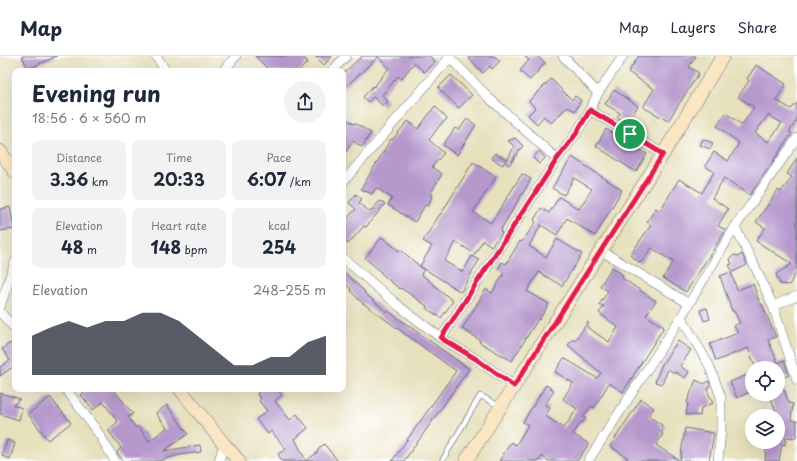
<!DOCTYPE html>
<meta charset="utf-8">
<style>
:root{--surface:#fff;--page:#f2f2f3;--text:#1f2937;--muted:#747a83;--line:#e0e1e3;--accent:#111827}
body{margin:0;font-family:"Playpen Sans",sans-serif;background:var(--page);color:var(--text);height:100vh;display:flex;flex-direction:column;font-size:15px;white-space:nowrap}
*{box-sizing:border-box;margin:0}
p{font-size:13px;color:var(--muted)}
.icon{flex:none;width:22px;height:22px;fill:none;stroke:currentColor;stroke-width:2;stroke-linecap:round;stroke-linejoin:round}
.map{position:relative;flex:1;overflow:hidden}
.panel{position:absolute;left:12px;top:12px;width:334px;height:324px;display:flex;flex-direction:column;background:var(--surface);border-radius:8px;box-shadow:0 4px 16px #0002}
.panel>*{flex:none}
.buttons{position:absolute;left:745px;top:305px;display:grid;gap:8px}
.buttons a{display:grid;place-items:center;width:40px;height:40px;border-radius:50%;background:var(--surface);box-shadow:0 4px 16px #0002;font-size:20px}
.pin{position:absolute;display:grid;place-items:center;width:34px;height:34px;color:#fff;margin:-17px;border:2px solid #fff;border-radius:50%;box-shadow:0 1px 4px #0007}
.round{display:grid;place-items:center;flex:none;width:42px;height:42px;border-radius:21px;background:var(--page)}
.overview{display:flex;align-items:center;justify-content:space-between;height:68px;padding:0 20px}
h1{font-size:22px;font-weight:700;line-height:30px}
.metrics{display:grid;grid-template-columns:repeat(3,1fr);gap:6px;height:68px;padding:4px 20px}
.metrics div{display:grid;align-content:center;border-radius:8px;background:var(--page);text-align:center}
.metrics b{font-size:17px;font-weight:700}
.metrics small{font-size:11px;font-weight:400}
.metrics p{font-size:11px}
.chart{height:112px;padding:8px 20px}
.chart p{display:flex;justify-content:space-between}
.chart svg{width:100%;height:72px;margin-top:4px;fill:var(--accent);opacity:.7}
header{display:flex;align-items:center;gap:24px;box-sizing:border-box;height:56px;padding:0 20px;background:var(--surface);border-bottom:1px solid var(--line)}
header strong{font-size:19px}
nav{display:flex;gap:22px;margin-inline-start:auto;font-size:14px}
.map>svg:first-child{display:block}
.building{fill:#b698cc;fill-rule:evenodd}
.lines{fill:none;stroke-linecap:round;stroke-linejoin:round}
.service-casing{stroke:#626d7f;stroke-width:6}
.minor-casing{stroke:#626d7f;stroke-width:10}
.secondary-casing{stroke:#626d7f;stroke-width:14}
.service{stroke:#fff;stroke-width:4.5}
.minor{stroke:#fff;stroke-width:9}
.secondary{stroke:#fbe6c4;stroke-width:13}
.route-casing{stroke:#fff;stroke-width:8}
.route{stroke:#e11d48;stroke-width:5}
</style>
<header>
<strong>Map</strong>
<nav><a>Map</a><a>Layers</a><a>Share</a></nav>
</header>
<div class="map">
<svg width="797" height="405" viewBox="0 0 797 405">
<rect width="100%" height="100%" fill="#fff"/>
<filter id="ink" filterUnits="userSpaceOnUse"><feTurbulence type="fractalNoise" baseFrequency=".025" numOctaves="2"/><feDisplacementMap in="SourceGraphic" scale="8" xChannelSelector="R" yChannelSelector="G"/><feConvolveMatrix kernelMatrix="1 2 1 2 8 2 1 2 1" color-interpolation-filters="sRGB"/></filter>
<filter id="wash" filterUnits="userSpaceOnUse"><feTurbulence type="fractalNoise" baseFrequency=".012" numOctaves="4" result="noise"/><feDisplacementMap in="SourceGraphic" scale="16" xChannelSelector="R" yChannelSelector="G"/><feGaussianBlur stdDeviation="0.9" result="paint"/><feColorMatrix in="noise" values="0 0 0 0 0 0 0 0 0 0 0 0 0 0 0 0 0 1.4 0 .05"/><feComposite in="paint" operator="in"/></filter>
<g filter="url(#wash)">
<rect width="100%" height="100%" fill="#e6e0bc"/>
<g id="blocks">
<g class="building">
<polygon points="22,0 57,0 28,13"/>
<polygon points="255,0 302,0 308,6 299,15 270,15"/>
<polygon points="315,0 332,0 324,9"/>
<polygon points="362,0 429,0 435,5 424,16 414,7 401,23 398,20 382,39 388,45 383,50 373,41 368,46 363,41 373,30 374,31 389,12 378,1 343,33 343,18"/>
<polygon points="467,0 494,0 500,5 492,13 490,10 483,17"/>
<polygon points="524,0 537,0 545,7 530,24 520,15 529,4"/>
<polygon points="639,0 696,0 689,11 699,17 668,65 643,51 654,33 628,16"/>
<path d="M756,9L786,28L776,44L791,53L797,47V64L789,76L792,77L750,139L724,122L712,142L728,153L718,170L726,174L686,236L663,222L673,206L652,192L640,207L630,199L651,169L647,166L656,152L660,155L679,123L702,137L714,116L705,110L714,96L728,105L739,87L717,70L726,57L742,69L754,51L738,41L749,25L747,23ZM768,59L782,67L768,86L755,77Z"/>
<polygon points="451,19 472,39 459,52 438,32"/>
<polygon points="551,23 572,44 575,40 581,44 575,55 567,51 551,67 544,60 537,68 528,59 535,52 529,45"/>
<polygon points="614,34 638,50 627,67 617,61 620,57 605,48"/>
<polygon points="435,50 447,63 440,69 429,84 444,97 432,111 442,118 430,138 432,140 428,150 425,149 415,166 388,149 392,142 376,132 372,138 361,133 391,83 392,84 408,65 418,73"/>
<polygon points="343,61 354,68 355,67 371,77 362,91 353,85 343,100"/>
<polygon points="467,63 476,69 457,99 443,89 455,72 459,74"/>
<polygon points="606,73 647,98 636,116 596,90"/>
<polygon points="515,82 523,90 509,109 506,108 514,90 508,85"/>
<polygon points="703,83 713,87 710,93 700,89"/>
<polygon points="539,95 545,102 539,108 533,102"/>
<polygon points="495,97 506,103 503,109 491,102"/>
<polygon points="572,101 622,134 595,180 567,162 557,179 541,169 529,190 546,201 557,183 582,198 562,230 539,216 527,235 549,248 539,264 538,263 512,305 479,286 480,284 462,273 486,233 492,237 504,217 498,213 502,206 506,208 520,185 522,186 536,166 534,164 541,152 549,157 559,141 579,153 592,133 574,122 564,139 552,132"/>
<polygon points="797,102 797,215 789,229 780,228 776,218 792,208 756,185 765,172 756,166 778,134 781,136 792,121 787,118"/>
<polygon points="473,106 496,121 473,156 491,167 522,118 531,123 500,175 502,177 491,190 483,184 475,198 456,186 444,205 463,216 472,200 479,204 461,236 420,210 432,190 423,185 440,158 441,158"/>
<polygon points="356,138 362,143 359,147 370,156 380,145 385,148 366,171 364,170 348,188 343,184 343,167 356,153 349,147"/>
<polygon points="10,151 14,173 0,175 0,153"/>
<polygon points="382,181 399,195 401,194 424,214 421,218 453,245 441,262 426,252 427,250 401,232 400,233 391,226 380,216 381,216 365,202"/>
<polygon points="742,198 747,209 733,216 729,209 732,208 730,203 734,199 739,200"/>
<polygon points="612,211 623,219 622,222 656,245 646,259 664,271 623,336 609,327 594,352 591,350 583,361 586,362 582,367 581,366 573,378 589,388 577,405 549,405 542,400 539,405 499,405 511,386 516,389 528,369 523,366 546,329 554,334 545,349 550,352 545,360 564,372 577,353 563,343 573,327 555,316 564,302 597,322 601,317 568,289 573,283 575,285 588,266 588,272 609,286 618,271 599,257 604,250 599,249 608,235 600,230"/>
<polygon points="343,215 365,236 364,237 387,256 388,255 469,313 404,405 392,405 456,315 360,245 350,234 351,233 343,226"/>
<polygon points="731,216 737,234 753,228 760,248 762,248 776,281 768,284 778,307 784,304 789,319 780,323 789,347 793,348 791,364 797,365 797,374 796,382 786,381 785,389 782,388 779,405 765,405 767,386 778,386 778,360 769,338 778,338 778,312 756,312 748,292 716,305 710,288 738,277 734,270 740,267 734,255 732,255 720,220"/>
<polygon points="707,252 710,263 704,265 700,254"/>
<polygon points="678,285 691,294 680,310 689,316 685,322 675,316 674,317 668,313 662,328 655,326 662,308"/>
<polygon points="10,287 15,294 15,311 14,310 0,320 0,311 10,304 2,293"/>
<polygon points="752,317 752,335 737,342 730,326"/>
<polygon points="696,324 704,328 709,325 710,330 707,334 713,347 701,352 700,360 686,358 688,347 687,346"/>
<polygon points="89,333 113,333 133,358 128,361 136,372 138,370 149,385 167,372 156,357 167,349 188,378 164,395 200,389 201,396 180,399 158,405 123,405 117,396 121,392 108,374 118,366 103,346 93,354 81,339"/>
<polygon points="262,333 277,333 282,339 275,345 290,364 297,358 308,372 295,383 306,405 282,405 278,398 286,393 271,375 268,378 256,363 267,355 259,345 261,343 257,338"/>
<polygon points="0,337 20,343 13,349 22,352 19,364 0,358"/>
<polygon points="50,341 71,367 48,384 28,358"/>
<polygon points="641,343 654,352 648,360 662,369 661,371 664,373 661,377 663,378 656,389 680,405 623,405 628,402 610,390"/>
<polygon points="685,372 714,377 709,405 680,405"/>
<polygon points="7,384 15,387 10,403 2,400"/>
<polygon points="324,388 338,405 306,405 318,396 317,395"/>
</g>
</g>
</g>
<g filter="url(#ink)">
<use href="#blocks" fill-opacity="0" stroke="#626d7f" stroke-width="1"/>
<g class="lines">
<defs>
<polyline id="service" points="442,405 480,340 483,341 501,351"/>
<g id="minor">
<polyline points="156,0 166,15"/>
<polyline points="448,0 488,41 557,103 576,78 590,54 663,98"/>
<polyline points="563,0 598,37"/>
<polyline points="223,15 236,0"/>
<polyline points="332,15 346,0"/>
<polyline points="590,54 598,37 623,0"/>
<polyline points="343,126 450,1"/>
<polyline points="735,171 758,217 773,250 797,324"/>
<polyline points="600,194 688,247"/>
<polyline points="343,202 400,251 441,282 476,303 514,330"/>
<polyline points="773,250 797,240"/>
<polyline points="0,251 15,206"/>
<polyline points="0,256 15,273"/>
<polyline points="681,261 709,309 721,341 721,374 718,405"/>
<polyline points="441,282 557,103"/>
<polyline points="66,333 99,378 115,405"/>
<polyline points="219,405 224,388"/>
<polyline points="588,405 681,261 735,171 797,82"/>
</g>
<g id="secondary">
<polyline points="0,95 15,116"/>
<polyline points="180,333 224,388 239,405"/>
<polyline points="466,405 663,98 723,0"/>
</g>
</defs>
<use href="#service" class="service-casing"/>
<use href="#minor" class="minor-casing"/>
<use href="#secondary" class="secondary-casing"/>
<use href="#service" class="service"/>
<use href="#minor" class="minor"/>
<use href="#secondary" class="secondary"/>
</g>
</g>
<g class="lines" filter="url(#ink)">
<defs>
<polygon id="route" points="590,54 663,98 514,330 476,303 441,282 557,103 576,78"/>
</defs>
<use href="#route" class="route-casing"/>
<use href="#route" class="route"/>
</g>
</svg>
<div class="buttons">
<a><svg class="icon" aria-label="locate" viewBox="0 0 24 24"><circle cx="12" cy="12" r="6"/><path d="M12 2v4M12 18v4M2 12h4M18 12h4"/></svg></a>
<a><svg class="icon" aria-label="layers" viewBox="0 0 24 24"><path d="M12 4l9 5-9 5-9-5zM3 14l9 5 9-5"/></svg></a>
</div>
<div class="pin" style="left:630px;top:78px;background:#1e9e55"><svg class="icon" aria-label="arrive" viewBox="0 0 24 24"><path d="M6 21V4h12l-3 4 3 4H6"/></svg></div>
<section class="panel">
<div class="overview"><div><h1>Evening run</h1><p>18:56 · 6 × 560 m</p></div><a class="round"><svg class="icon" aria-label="share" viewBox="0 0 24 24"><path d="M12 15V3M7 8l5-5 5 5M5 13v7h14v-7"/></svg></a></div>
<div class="metrics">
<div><p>Distance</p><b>3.36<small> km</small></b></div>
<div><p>Time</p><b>20:33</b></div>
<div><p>Pace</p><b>6:07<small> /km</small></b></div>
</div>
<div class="metrics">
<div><p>Elevation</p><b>48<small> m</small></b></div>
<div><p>Heart rate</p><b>148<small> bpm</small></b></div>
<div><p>kcal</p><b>254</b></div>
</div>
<div class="chart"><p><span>Elevation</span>248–255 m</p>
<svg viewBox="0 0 160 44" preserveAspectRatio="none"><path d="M0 44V20L10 15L20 11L30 15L40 11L50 11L60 6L70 6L80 11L90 20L100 29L110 38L120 38L130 33L140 33L150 24L160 20V44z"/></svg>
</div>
</section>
</div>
